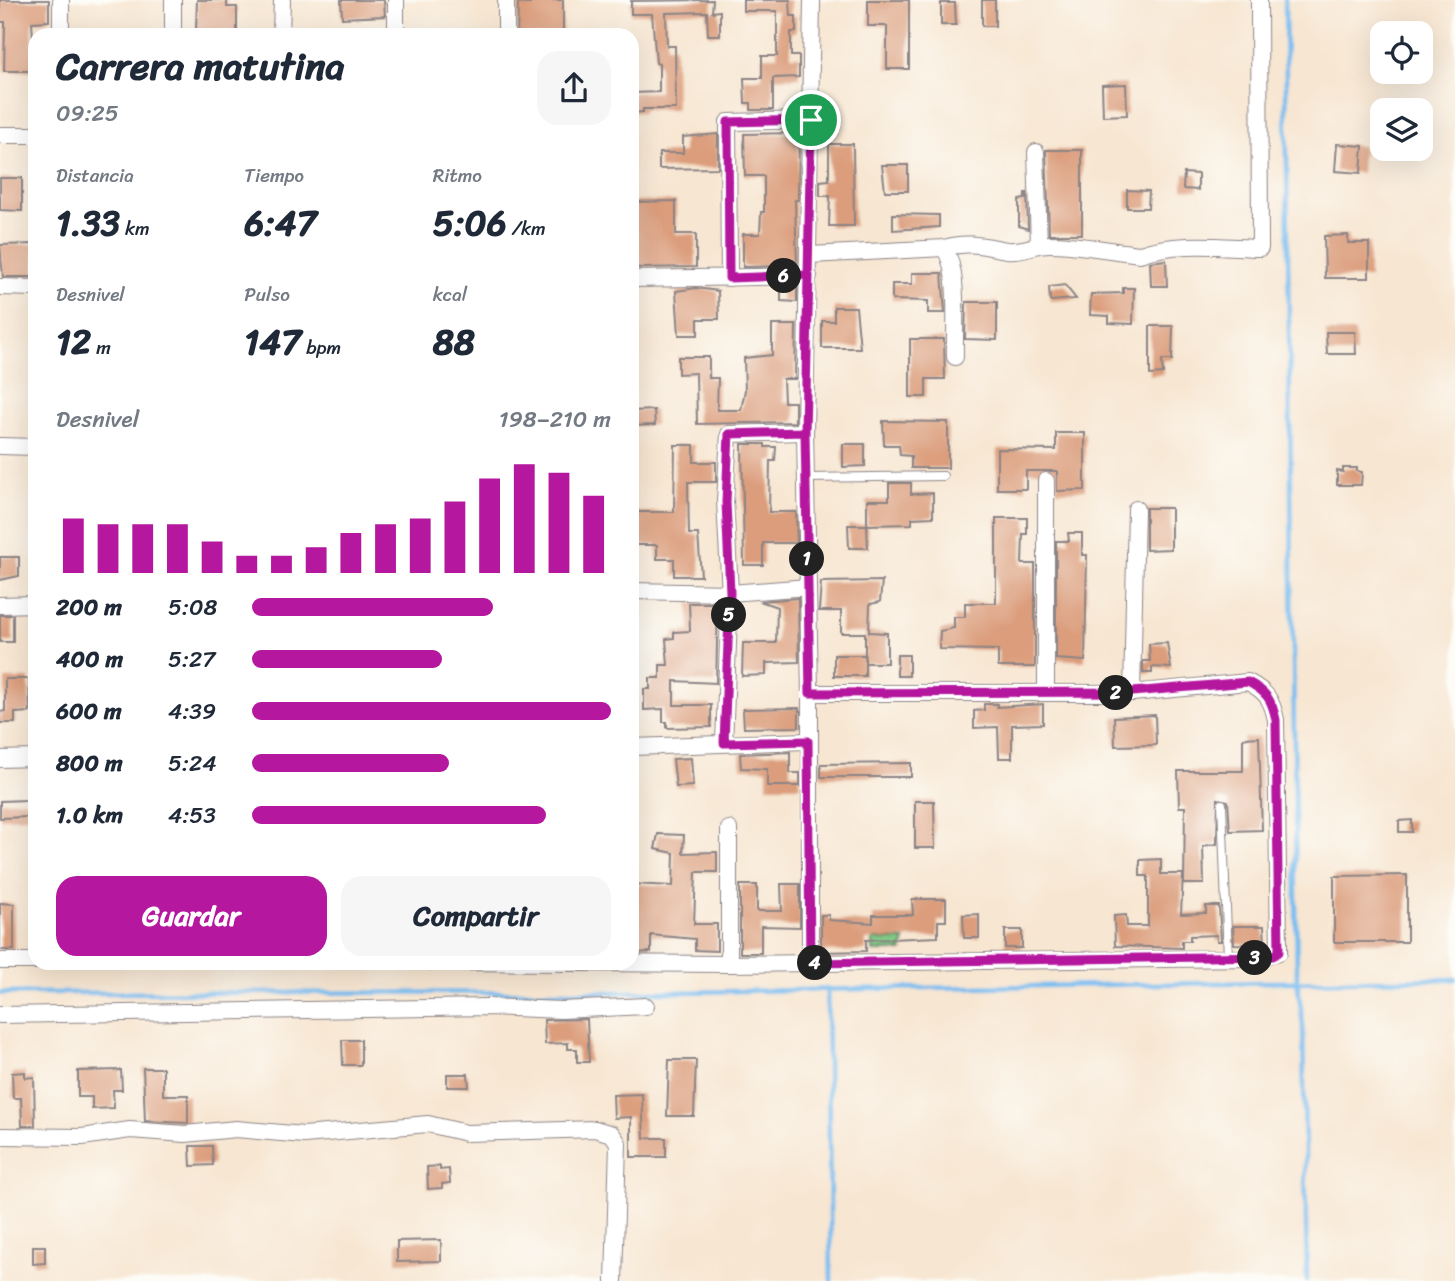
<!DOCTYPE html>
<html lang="es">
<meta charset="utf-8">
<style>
:root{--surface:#fff;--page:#f6f6f7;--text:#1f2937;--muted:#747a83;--accent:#b5179e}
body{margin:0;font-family:Sriracha,sans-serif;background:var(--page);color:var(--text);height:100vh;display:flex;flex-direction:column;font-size:26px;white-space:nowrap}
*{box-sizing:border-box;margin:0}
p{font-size:23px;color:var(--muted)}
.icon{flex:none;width:38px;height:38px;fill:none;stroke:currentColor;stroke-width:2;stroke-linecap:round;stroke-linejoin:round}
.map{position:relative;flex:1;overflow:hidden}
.panel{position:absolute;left:28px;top:28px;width:611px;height:942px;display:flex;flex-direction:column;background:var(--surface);border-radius:21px;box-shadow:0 7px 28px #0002}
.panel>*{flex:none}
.tools{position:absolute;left:1370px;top:21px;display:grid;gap:14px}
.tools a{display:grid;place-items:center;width:63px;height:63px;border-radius:14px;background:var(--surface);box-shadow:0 7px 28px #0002;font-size:35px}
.pin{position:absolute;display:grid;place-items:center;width:60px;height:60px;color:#fff;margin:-30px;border:4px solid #fff;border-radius:50%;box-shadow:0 2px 7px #0007}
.km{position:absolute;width:35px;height:35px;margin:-18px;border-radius:50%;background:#222;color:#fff;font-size:19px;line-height:35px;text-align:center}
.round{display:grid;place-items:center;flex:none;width:74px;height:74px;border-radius:21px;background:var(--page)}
.headline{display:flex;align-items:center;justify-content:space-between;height:119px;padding:0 28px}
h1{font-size:38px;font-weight:700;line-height:52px}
.stats{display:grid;grid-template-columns:repeat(3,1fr);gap:10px;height:119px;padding:7px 28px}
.stats div{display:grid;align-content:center}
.stats b{font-size:35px;font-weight:700}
.stats small{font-size:19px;font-weight:400}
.stats p{font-size:19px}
.chart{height:196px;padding:14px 28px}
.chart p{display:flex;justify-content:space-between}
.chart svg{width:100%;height:126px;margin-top:7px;stroke:var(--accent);stroke-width:6}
.action{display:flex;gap:14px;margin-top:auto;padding:14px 28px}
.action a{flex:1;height:80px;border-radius:21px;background:var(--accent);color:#fff;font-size:28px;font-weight:700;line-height:80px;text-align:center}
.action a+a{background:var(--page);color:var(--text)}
ul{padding:0 28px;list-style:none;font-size:23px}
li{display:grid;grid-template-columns:112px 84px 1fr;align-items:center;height:52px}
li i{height:18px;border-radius:9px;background:var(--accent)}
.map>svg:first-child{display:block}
.green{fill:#82c985;stroke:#527660;stroke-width:2}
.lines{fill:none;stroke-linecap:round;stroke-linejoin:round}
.stream{stroke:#7abdf0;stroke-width:4.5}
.building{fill:#db9d7b}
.lane-casing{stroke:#8c8486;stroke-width:10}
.street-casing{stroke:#8c8486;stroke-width:18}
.lane{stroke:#fff;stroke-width:8}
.street{stroke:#fff;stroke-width:16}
.route-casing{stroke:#fff;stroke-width:14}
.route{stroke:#b5179e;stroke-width:9}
</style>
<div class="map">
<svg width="1455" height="1281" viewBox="0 0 1455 1281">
<rect width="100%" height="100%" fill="#fdfcf7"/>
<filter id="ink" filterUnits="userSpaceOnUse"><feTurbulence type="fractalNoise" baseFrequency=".0143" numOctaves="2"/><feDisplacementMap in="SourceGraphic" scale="14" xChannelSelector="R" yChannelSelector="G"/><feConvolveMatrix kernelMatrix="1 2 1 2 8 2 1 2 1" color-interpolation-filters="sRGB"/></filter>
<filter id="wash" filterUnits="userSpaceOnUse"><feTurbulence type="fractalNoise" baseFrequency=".00686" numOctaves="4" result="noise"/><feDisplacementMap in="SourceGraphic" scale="28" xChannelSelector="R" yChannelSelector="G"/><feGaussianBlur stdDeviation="1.57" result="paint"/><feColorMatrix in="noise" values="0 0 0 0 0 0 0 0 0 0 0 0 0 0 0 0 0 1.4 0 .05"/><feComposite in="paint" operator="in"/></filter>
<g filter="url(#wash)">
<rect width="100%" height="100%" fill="#f7e6d1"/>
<polygon class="green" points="873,940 905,940 902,951 873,951"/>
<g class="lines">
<g class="stream">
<polyline points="1285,0 1297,979 1303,1025 1307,1281"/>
<polyline points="827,988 831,1281"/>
<polyline points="0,993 679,992 1455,979"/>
</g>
</g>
<g id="blocks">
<g class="building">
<polygon points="0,0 49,0 49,21 32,22 35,71 4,71 5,22 0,22"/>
<polygon points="197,0 227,0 227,7 237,7 237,33 199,35 200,30 196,30"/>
<polygon points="341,0 384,0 385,16 342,18"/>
<polygon points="530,0 563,0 563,35 517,35 518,4 530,4"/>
<polygon points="713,0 712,12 720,11 720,35 708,35 707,12 666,13 667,46 675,46 676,109 643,109 643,112 632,113 632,93 659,92 659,64 656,63 652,14 631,14 631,1"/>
<polygon points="743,0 790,0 791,16 796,16 796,32 791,32 791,56 799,56 799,77 773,78 773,110 751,110 751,103 745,103 744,78 762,78 762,56 777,56 777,11 743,11"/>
<polygon points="868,0 909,0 909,69 887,69 887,26 868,26"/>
<rect x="982" y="0" width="13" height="26"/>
<polygon points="941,3 955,3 956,25 941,25"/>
<polygon points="1126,84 1127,115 1103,116 1102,85"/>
<polygon points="799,133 798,200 795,200 797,266 743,267 743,234 760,234 761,212 764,212 764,176 745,176 744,134"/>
<polygon points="718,134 718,168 659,169 659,153 683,153 683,137"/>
<polygon points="829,144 853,144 854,226 829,226 830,196 820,196 820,181 829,180"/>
<polygon points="1337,144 1363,146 1361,173 1335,171"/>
<polygon points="1046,150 1082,150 1082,234 1049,234"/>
<polygon points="882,165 908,165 908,191 885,191"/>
<polygon points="1184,173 1198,174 1198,190 1183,189"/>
<polygon points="0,178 22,178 22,211 0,210"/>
<polygon points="1127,190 1149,191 1148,208 1127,208"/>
<polygon points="1025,193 1027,193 1028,229 1019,226 1019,200 1025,199"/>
<polygon points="676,201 676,234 696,234 696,267 632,268 632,202"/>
<polygon points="893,214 939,215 939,227 893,230"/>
<polygon points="1348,235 1348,243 1369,243 1369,278 1325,278 1324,236"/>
<polygon points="35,244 35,277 3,277 0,245"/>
<polygon points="1166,260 1167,286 1151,286 1150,262"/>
<polygon points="912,273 942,273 945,313 928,313 928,301 892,300 892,284 912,284"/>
<polygon points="1065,285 1076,299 1050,301 1049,287"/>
<polygon points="781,287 797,287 797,302 781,301"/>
<polygon points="696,288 718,291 719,319 698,319 698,335 679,335 676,291"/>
<polygon points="1123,288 1134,288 1133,324 1109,323 1109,316 1090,315 1091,294 1123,293"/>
<polygon points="966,302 997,302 997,340 965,339"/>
<polygon points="834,307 856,307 860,348 822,348 822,321 834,321"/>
<polygon points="772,325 796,325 795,379 783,379 784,402 795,402 795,422 697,424 696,373 678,374 678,357 709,357 709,378 718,378 717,410 741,410 745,390 744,358 772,355"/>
<polygon points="1150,326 1173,326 1172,360 1162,360 1163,374 1150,375"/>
<polygon points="1326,332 1355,332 1356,354 1327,354"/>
<polygon points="910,339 944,339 945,379 926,379 926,397 910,397"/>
<polygon points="654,410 655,425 632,426 632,411"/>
<polygon points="883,421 948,422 948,468 911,468 911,456 900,455 899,445 884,445"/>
<polygon points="1056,433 1085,433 1085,490 1057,491 1057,471 1026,471 1026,489 997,489 997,449 1056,450"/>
<polygon points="742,444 765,444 765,447 776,447 775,461 770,461 769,512 796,512 797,543 763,543 763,565 744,565"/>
<polygon points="843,444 865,444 865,466 843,467"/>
<polygon points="675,445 694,445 694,462 716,462 716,482 688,482 689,534 698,534 701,576 674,576 674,559 657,559 657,545 632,545 632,512 674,512"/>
<polygon points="1343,468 1357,468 1357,471 1362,472 1361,485 1337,485 1337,471 1343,472"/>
<polygon points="889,483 911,483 911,494 933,493 933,517 912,518 912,524 867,525 867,500 889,500"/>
<polygon points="1146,508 1171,508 1171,549 1146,550"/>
<polygon points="996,518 1027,518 1027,534 1023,534 1022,564 1035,564 1035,667 998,667 998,650 939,649 940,631 954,628 954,617 965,617 965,603 996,603"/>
<polygon points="848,525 867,525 868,548 849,548"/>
<polygon points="1068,533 1082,533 1082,555 1087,555 1085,661 1056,659 1056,541 1069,541"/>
<polygon points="0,557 19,557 19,576 0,580"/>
<polygon points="882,581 880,602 870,604 869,632 887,633 887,663 865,663 865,633 841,633 841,611 819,611 821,582"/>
<polygon points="798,598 799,662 766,663 766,675 742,676 743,643 776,643 777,607 760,601"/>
<polygon points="689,603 718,603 716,683 674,681 674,705 711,705 711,727 667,728 667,722 663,722 663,709 644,710 644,689 650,689 650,678 660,678 660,665 668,665 666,639 674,638 674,632 690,631"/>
<rect x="0" y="615" width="13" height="27"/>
<polygon points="1167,643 1171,668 1152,667 1152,673 1143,673 1143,661 1150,661 1149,644"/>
<rect x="834" y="655" width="31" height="21"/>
<rect x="897" y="655" width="12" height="21"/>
<polygon points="5,679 29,679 30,712 15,713 15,723 0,723 0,712 5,711"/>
<polygon points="984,704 997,704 997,707 1043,704 1043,724 1012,725 1012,758 999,758 998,727 974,728 974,711 984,710"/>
<polygon points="799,708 799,727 744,728 743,709"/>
<polygon points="1155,715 1156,745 1115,746 1114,717"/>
<polygon points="1259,737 1262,830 1230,831 1228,801 1218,799 1217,844 1203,846 1204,884 1184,884 1185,807 1179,807 1178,771 1243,771 1243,738"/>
<polygon points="790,752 790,773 800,773 800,786 767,786 767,769 741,768 740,754"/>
<polygon points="691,758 693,786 676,787 673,759"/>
<polygon points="911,763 911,777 821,777 821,764"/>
<polygon points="27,800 28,817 0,818 0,801"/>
<polygon points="915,801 934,801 935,848 915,848"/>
<polygon points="1412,820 1412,832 1399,832 1399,821"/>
<polygon points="658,834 684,835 683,853 717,852 717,872 696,872 694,924 717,924 717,951 695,950 695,939 651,935 651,952 632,953 632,884 673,886 674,853 655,849"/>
<polygon points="1161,859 1161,874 1183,874 1181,914 1206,913 1206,906 1219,906 1221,941 1217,941 1217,935 1190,936 1190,941 1182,941 1182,948 1115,946 1114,916 1126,915 1127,926 1148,926 1148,876 1140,876 1140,860"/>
<polygon points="1407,875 1407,942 1334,942 1334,876"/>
<polygon points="781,884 800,884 800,927 761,926 761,953 740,953 740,885 757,885 757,911 782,911"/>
<polygon points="912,899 946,899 946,921 938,921 938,937 866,940 866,951 821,952 821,915 829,915 829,920 873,923 873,915 913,915"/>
<polygon points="0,903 14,904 14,950 0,950"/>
<polygon points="979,914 979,938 964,938 963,915"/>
<polygon points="1233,926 1264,926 1265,945 1234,944"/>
<rect x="1005" y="930" width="17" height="18"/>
<polygon points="587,1019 589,1062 577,1062 577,1049 568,1049 568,1043 545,1044 544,1020"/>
<polygon points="342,1040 361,1040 361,1065 343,1065"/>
<polygon points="669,1060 696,1060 694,1116 667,1116"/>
<polygon points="143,1068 163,1068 163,1095 188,1095 188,1123 145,1121"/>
<polygon points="121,1070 122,1090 113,1090 114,1108 92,1109 92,1097 78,1097 78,1071"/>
<polygon points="25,1072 25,1078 34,1077 35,1126 22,1126 21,1098 13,1098 12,1073"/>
<polygon points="447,1074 468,1074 469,1087 447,1087"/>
<polygon points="642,1094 644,1138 666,1138 666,1157 631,1157 631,1117 614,1118 613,1095"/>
<polygon points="190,1146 212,1146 213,1165 191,1166"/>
<polygon points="440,1166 440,1170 449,1169 450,1183 442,1184 442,1188 428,1189 427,1167"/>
<polygon points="441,1240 441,1261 397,1262 397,1241"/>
<polygon points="33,1246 45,1246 45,1263 33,1264"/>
</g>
</g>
</g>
<g filter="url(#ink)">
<use href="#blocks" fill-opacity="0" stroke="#8c8486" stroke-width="2"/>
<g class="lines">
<defs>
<g id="lane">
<polyline points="806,478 943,476"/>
<polyline points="1222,804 1228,958"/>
</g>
<g id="street">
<polyline points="396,0 396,35"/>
<polyline points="61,35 61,0"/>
<polyline points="173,35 173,0"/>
<polyline points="281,35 282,0"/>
<polyline points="506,35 506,0"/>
<polyline points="0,135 35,135"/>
<polyline points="1036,152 1039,245"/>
<path d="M944,248C960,270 954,329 955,357"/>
<path d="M810,255L944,248C967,241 984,246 1007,250C1023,252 1034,244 1049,244C1079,244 1111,251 1140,254C1177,241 1222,247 1260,248L1259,0"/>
<polyline points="729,278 728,122 811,120"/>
<polyline points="632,279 809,276"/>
<polyline points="0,287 35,288"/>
<polyline points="0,446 35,447"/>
<polyline points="632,591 730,593 808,587"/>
<polyline points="0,605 35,604"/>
<polyline points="1046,693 1046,481"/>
<polyline points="1132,693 1136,509"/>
<polyline points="724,743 730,593 725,501 729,434 805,432"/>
<polyline points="632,747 808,741"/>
<polyline points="0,759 35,758"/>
<polyline points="729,829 729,964"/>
<polyline points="0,961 35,961"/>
<path d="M432,962L729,964L1256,958L1279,952L1276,720C1272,700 1267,692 1248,682L1132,693H810"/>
<polyline points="810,963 810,693 805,432 812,0"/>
<polyline points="0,1015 488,1007 561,1010 646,1006"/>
<polyline points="0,1136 82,1137 130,1130 185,1134 236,1129 304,1135 428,1124 466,1133 595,1129 612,1134 618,1143 614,1281"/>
</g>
</defs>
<use href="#lane" class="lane-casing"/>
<use href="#street" class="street-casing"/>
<use href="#lane" class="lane"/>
<use href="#street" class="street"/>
</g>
</g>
<g class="lines" filter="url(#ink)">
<defs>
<path id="route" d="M811,120L805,432L810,693L1132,692L1248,682C1267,692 1272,700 1276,720L1279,952L1273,956L810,963L808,741L724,743L730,593L726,502L729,434L805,432L809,275L729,278L728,122L811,120"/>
</defs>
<use href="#route" class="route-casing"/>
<use href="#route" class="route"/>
</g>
</svg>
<div class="tools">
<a><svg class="icon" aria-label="locate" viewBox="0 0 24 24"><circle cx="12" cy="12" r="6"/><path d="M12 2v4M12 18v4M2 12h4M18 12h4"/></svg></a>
<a><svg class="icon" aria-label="layers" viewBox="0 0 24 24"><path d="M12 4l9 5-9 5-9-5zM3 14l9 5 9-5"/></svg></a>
</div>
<div class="pin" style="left:811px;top:120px;background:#1e9e55"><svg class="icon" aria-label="arrive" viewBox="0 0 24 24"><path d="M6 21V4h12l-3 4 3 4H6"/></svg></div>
<b class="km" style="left:807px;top:559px">1</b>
<b class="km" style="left:1116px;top:693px">2</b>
<b class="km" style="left:1255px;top:958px">3</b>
<b class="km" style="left:815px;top:963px">4</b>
<b class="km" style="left:729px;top:615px">5</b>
<b class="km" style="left:784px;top:276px">6</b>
<section class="panel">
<div class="headline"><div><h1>Carrera matutina</h1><p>09:25</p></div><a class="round"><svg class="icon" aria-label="share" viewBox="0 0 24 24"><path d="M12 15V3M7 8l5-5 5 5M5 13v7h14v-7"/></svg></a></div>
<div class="stats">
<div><p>Distancia</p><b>1.33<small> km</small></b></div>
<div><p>Tiempo</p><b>6:47</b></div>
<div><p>Ritmo</p><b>5:06<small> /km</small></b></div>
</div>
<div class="stats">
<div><p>Desnivel</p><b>12<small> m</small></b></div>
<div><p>Pulso</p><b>147<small> bpm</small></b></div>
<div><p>kcal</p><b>88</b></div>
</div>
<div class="chart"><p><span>Desnivel</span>198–210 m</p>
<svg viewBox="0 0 160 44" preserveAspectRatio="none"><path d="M5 44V25M15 44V27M25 44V27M35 44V27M45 44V33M55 44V38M65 44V38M75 44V35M85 44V30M95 44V27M105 44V25M115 44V19M125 44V11M135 44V6M145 44V9M155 44V17"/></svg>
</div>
<ul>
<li><b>200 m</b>5:08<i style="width:67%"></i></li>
<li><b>400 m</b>5:27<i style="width:53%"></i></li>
<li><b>600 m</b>4:39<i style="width:100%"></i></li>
<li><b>800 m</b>5:24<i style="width:55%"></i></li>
<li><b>1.0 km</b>4:53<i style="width:82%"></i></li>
</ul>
<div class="action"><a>Guardar</a><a>Compartir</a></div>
</section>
</div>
